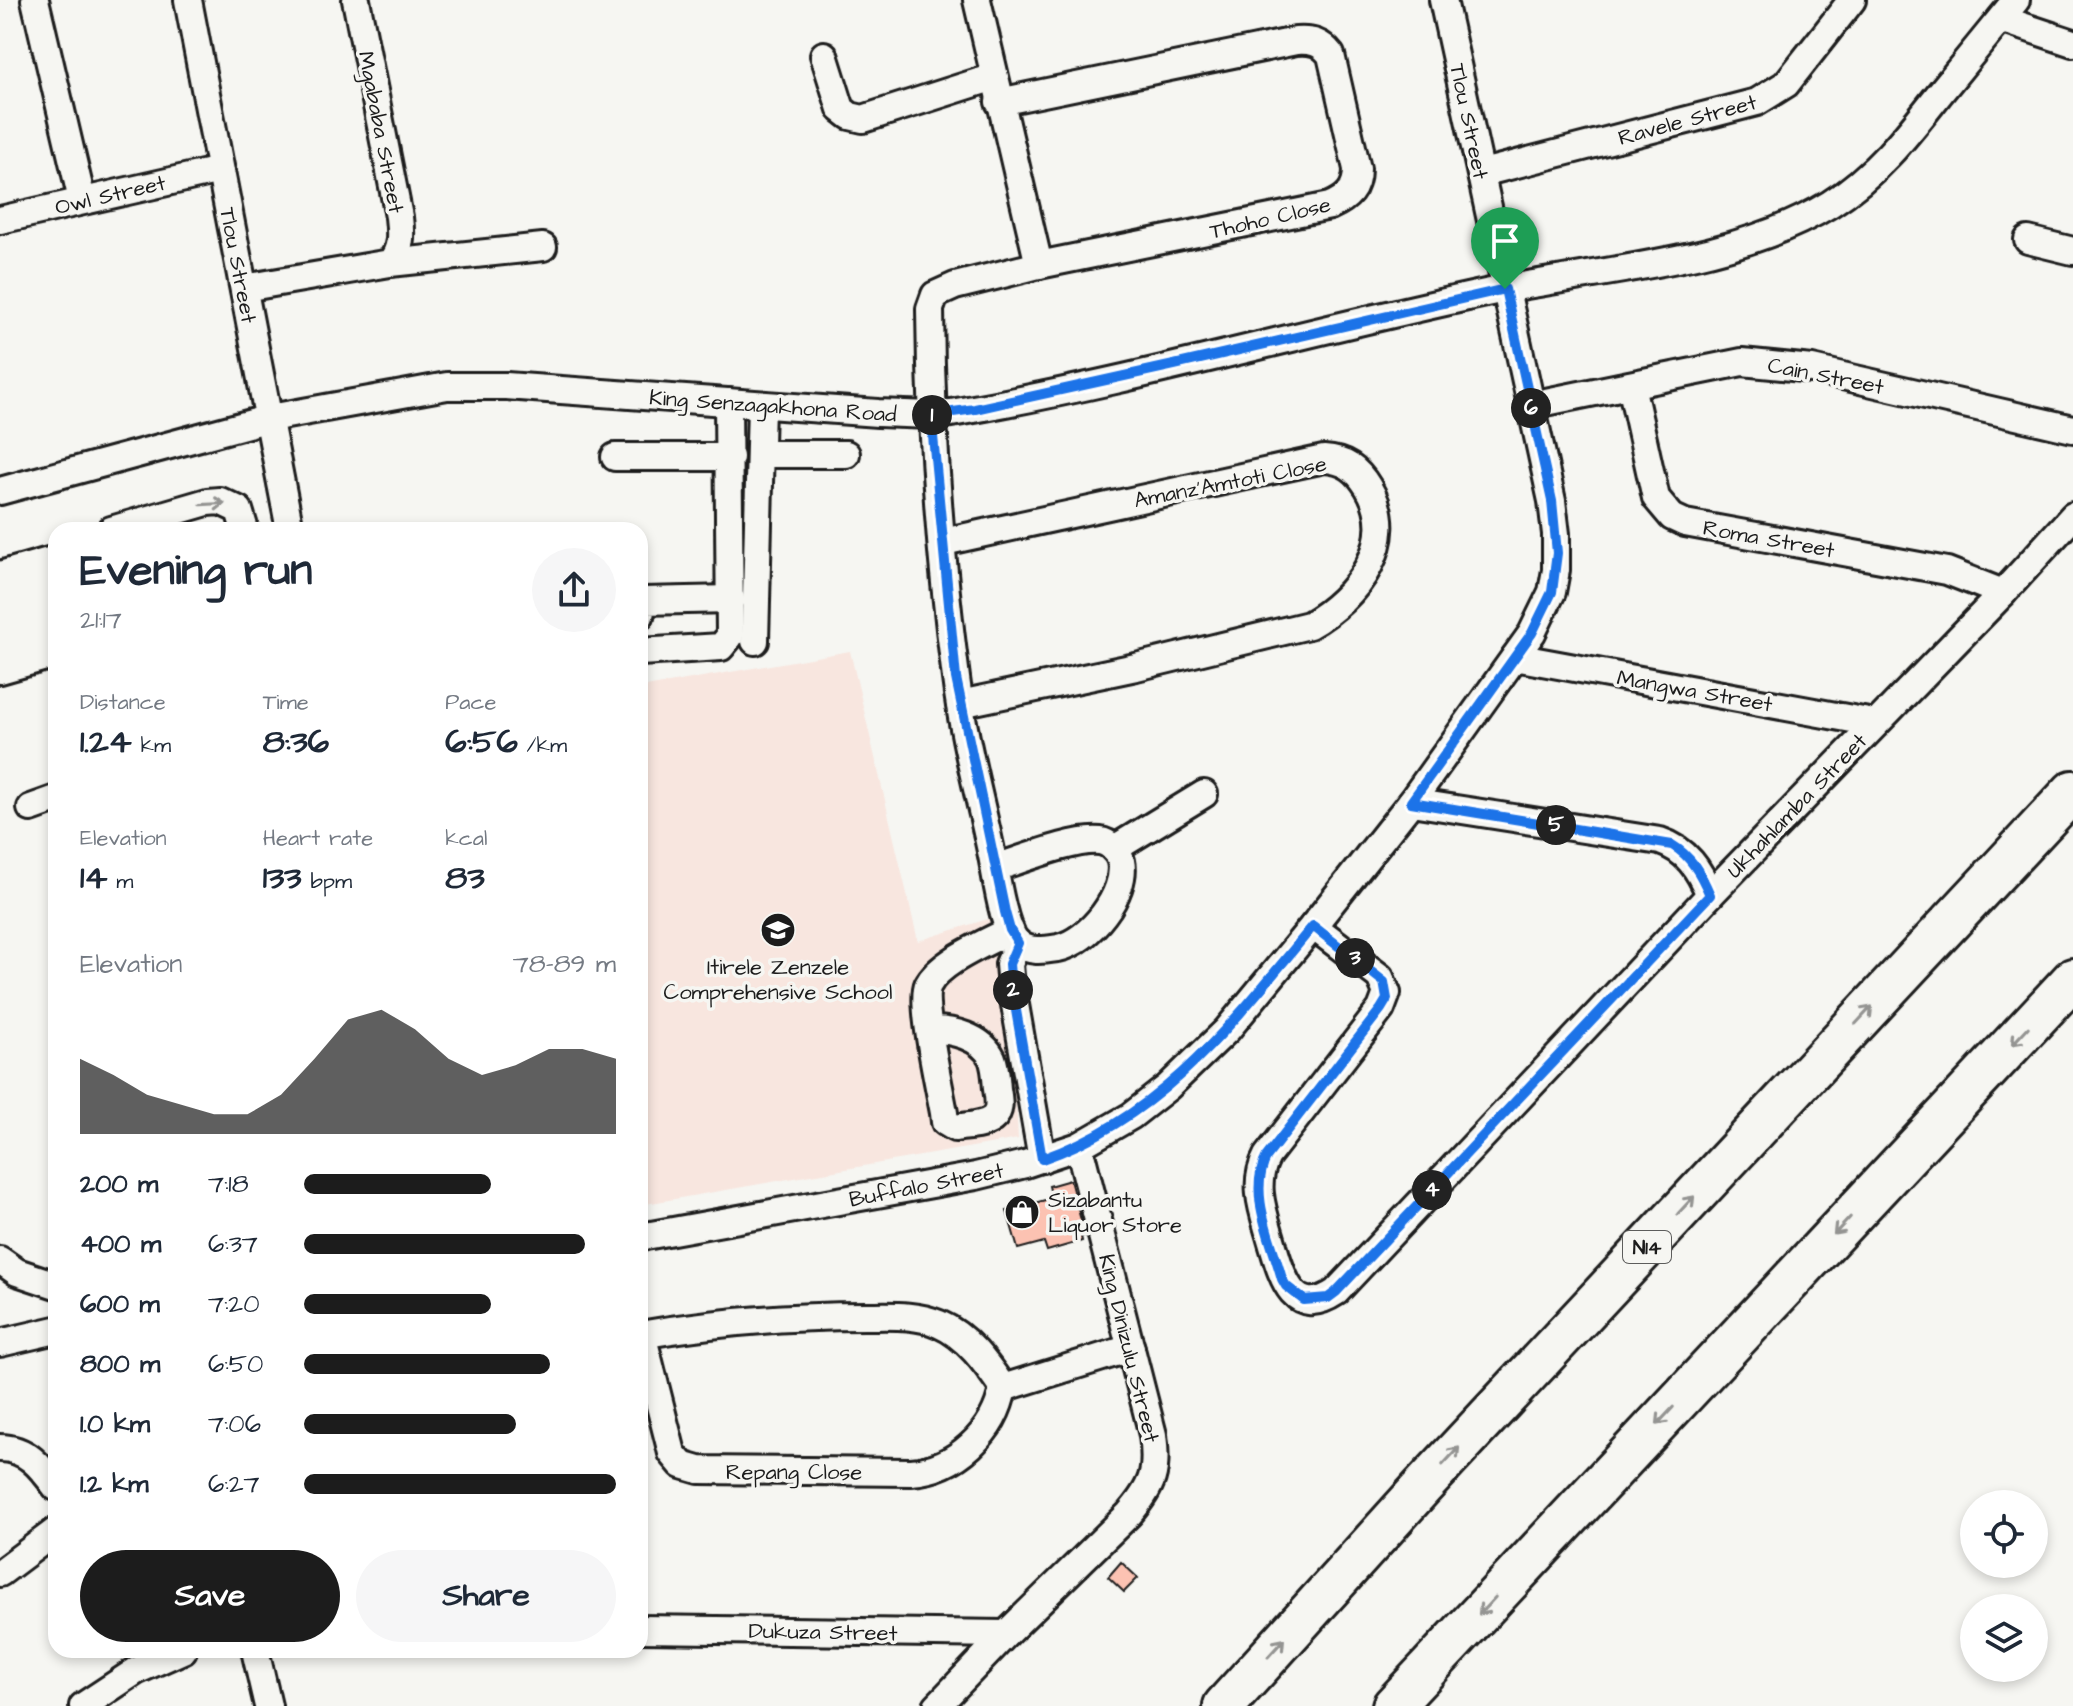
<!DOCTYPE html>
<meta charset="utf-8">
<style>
:root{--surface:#fff;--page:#f6f6f7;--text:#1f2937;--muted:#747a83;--accent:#1c1c1c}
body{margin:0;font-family:"Architects Daughter",sans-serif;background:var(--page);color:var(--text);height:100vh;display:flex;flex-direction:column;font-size:30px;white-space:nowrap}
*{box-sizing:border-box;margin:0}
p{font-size:26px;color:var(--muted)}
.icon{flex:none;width:44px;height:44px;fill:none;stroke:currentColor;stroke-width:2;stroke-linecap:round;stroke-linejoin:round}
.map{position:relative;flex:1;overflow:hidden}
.side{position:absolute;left:48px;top:522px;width:600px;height:1136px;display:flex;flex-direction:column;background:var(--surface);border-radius:24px;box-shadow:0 4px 12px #0003}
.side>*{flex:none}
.controls{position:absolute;left:1960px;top:1490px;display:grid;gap:16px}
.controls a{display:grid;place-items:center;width:88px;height:88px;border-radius:50%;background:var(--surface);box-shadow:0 4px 12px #0003;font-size:40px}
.pin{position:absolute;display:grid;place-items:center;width:68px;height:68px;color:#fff;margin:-82px -34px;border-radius:50% 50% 50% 0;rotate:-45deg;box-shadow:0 0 8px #0007}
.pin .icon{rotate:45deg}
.km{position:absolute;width:40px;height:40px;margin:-20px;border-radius:50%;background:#222;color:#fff;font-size:22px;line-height:40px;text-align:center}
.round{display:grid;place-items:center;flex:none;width:84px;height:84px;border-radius:42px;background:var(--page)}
.head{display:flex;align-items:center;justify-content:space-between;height:136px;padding:0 32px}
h1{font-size:44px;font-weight:700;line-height:60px}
.figures{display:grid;grid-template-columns:repeat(3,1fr);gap:12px;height:136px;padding:8px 32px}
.figures div{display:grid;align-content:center}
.figures b{font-size:34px;font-weight:700}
.figures small{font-size:22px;font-weight:400}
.figures p{font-size:22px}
.chart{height:224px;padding:16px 32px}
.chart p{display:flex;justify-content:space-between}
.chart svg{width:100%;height:144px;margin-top:8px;fill:var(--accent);opacity:.7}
.action{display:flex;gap:16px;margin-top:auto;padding:16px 32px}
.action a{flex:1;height:92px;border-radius:48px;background:var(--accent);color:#fff;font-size:32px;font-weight:700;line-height:92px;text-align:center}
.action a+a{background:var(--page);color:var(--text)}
ul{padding:0 32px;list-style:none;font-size:26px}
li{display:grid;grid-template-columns:128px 96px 1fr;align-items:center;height:60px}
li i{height:20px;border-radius:10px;background:var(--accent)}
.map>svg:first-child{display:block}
.built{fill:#f8e6df}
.building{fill:#fcc2b2;stroke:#1c1c1c;stroke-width:2}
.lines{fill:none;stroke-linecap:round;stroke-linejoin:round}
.minor-casing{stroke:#1c1c1c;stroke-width:32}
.highway-casing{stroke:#1c1c1c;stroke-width:46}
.minor{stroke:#f6f6f2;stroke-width:26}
.highway{stroke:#f6f6f2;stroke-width:40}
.oneway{stroke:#949492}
.route-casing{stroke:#fff;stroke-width:16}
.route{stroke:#1a73e8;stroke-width:10}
.labels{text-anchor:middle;stroke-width:7;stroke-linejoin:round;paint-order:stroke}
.shield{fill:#f6f6f2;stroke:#5d5d5c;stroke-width:2}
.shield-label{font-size:20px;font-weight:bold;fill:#1c1c1c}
.street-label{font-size:22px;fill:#1c1c1c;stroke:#f6f6f2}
.poi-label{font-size:22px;fill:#1c1c1c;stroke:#f6f6f2}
</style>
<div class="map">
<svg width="2073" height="1706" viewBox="0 0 2073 1706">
<rect width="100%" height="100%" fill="#f6f6f2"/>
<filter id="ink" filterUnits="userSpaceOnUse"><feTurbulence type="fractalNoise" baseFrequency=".0125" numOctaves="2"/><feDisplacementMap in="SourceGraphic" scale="16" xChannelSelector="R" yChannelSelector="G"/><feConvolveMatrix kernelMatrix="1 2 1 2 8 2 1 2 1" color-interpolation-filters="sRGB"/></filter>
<g filter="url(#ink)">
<polygon class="built" points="850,651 918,941 994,917 1012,1024 1018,1139 640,1205 640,688"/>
<g class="building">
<polygon points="1070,1180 1085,1235 1081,1236 1082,1241 1047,1251 1044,1242 1018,1249 1007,1211 1052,1198 1049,1186"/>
<polygon points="1121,1562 1138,1578 1124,1592 1108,1577"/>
</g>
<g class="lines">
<defs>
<g id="minor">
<polyline points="35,0 82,200"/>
<polyline points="188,0 290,530"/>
<polyline points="977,0 1039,265"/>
<polyline points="2001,19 2073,43"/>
<polyline points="824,55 841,109 850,116 863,119 994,77"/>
<polyline points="1482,173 1757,102 1786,84 1852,0"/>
<polyline points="0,220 220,170"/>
<polyline points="2028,240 2073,251"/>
<polyline points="390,263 543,247"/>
<path d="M244,288L390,263C402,249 401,234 399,217L356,0"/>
<polyline points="1631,385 1656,498 1672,517 1685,523 1947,571 2003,593"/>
<polyline points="1531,405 1742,362 1812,369 2073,429"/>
<polyline points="760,454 846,454"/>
<polyline points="615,457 730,457"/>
<path d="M0,491L270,418L447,386H506L878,413L931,415L951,413C1138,381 1320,327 1505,289C1608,269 1740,260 1830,204C1876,175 1907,135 1940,93C1965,62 1991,31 2016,0"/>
<polyline points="111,530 207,502 220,501 239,510 245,530"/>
<path d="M943,542L1324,459C1345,460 1357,469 1368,487C1401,541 1356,599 1309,625L1136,667L960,704"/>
<polyline points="0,575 56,559"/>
<polyline points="0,597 56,581"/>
<polyline points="640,616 643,601 731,599"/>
<polyline points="0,622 56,606"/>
<polyline points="755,641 761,405"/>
<polyline points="0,646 56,630"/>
<polyline points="640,652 721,647 730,636 728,402"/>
<polyline points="1515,657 1874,723"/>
<polyline points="0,670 56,654"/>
<path d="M1411,802L1660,841C1687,850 1699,869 1710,895"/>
<polyline points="31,808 56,799"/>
<polyline points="1114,849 1204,794"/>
<path d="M995,868C1021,860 1075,838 1100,841C1109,842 1119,852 1121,861C1128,893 1089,942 1058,948C1045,950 1029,953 1018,943C1002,929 996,872 991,851C979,794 963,736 956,678C940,556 931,432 930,309L935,295L955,286L1039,265L1330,206C1348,198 1357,189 1357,169L1331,55C1321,42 1312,40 1296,41L999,102"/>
<path d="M1313,926L1380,977L1387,993L1381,1009L1267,1156C1252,1184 1263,1211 1271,1239C1281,1272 1291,1322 1336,1292L1710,895L2003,593L2073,516"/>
<polyline points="1018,943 1009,964 1010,976 1042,1159"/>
<path d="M931,1030C951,1029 982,1037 992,1058C996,1068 996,1079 997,1089C999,1100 1001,1112 992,1119C983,1126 966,1126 955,1128L945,1122L944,1113C940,1090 920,1002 928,985C940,961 987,943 1010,930"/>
<polyline points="640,1237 976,1176 1025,1164 1079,1146 1131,1116 1168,1087 1227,1030 1313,926 1411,802 1532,633 1552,592 1556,570 1556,534 1552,501 1443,0"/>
<polyline points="0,1260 17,1272 56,1285"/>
<path d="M642,1334L672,1453L682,1465L699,1470L911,1472C956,1469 995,1432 1003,1388L1131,1348"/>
<path d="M640,1335C715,1322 790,1316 866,1316C890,1316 916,1314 939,1324C967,1336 986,1363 1003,1388"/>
<polyline points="0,1343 56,1330"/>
<path d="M0,1448C27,1448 41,1467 56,1487"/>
<polyline points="0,1573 56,1531"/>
<polyline points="640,1629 1006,1634"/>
<polyline points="255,1650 268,1706"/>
<polyline points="83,1706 136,1671 183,1650"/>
<path d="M937,1706L1006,1634L1129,1514C1153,1486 1158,1472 1153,1435L1079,1146"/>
</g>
<g id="highway">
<polyline points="1224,1706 1423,1486 2073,791"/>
<polyline points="1393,1706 2073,979"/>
</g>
</defs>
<use href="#minor" class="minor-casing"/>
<use href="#highway" class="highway-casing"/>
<use href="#minor" class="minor"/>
<use href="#highway" class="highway"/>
</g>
<defs><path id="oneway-shaft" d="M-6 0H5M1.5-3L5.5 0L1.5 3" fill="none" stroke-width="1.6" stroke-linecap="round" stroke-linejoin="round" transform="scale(2)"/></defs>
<g class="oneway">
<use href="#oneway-shaft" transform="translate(213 504) rotate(-3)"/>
<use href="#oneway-shaft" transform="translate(1864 1015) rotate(-47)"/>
<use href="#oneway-shaft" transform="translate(2020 1036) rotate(133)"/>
<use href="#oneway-shaft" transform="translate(1686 1205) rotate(-47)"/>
<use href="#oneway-shaft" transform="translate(1842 1226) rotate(133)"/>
<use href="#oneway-shaft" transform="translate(1665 1416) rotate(133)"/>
<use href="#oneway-shaft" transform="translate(1451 1456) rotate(-47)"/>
<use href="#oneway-shaft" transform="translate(1487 1606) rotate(133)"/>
<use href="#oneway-shaft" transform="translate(1276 1648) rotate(-48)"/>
</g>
</g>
<g class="lines" filter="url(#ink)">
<defs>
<path id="route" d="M1505,289L1552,501L1557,553L1552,592L1532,633L1411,802L1672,845C1691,856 1701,874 1710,895L1336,1292L1328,1298L1304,1300L1286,1286L1282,1279C1272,1241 1247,1193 1267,1156L1381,1009L1387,999L1384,982L1313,926C1234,1021 1163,1117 1042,1159L1010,976L1009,964L1018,943L1010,930L1005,912L956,678L931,415L975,409L1174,365Z"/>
</defs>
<use href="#route" class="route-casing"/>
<use href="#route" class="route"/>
</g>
<defs>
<symbol id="school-disc" viewBox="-11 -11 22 22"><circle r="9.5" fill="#1c1c1c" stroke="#f6f6f2"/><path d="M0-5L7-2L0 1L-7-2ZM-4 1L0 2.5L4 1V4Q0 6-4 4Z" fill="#fff"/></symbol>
<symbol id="shop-disc" viewBox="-11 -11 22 22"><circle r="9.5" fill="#1c1c1c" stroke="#f6f6f2"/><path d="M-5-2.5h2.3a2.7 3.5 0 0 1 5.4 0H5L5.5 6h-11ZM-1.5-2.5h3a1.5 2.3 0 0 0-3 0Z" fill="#fff"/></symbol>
</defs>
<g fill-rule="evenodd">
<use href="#school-disc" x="758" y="910" width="40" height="40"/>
<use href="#shop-disc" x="1002" y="1192" width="40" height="40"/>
</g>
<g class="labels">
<rect class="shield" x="1623" y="1231" width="48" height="32" rx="6"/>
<g class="shield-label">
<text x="1647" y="1254">N14</text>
</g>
<g class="street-label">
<text transform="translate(1687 119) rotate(-15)" y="8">Ravele Street</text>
<text transform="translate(1470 121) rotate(78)" y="8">Tlou Street</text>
<text transform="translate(382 132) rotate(79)" y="8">Mgababa Street</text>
<text transform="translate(110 194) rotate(-13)" y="8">Owl Street</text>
<text transform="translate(1270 217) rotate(-13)" y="8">Thoho Close</text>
<text transform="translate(239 265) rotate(79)" y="8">Tlou Street</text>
<text transform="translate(1826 375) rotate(11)" y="8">Cain Street</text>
<text transform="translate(773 405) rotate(4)" y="8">King Senzagakhona Road</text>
<text transform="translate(1230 481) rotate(-11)" y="8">Amanz'Amtoti Close</text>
<text transform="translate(1769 538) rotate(10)" y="8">Roma Street</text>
<text transform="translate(1695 690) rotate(10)" y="8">Mangwa Street</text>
<text transform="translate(1796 805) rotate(-46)" y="8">Ukhahlamba Street</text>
<text transform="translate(926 1184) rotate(-11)" y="8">Buffalo Street</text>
<text transform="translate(1130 1348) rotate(76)" y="8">King Dinizulu Street</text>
<text x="794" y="1479">Repang Close</text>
<text transform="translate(823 1631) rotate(1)" y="8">Dukuza Street</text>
</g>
<g class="poi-label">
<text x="778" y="974">Itirele Zenzele<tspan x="778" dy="25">Comprehensive School</tspan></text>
<text x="1048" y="1207" text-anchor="start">Sizabantu<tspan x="1048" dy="25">Liquor Store</tspan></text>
</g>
</g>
</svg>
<div class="controls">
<a><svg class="icon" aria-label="locate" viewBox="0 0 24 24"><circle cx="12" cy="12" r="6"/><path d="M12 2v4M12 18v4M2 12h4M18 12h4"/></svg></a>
<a><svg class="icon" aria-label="layers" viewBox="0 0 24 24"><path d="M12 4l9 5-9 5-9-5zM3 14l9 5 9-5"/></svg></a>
</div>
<div class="pin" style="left:1505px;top:289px;background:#1e9e55"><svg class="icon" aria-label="arrive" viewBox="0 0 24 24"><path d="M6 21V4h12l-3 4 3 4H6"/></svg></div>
<b class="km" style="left:932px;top:415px">1</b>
<b class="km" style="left:1013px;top:990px">2</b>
<b class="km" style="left:1355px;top:958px">3</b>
<b class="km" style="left:1432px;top:1190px">4</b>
<b class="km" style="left:1556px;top:825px">5</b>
<b class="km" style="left:1531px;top:408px">6</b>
<section class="side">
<div class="head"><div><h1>Evening run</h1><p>21:17</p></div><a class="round"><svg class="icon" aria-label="share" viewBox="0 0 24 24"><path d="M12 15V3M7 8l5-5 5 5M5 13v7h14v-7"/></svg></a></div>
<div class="figures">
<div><p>Distance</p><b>1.24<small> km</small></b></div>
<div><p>Time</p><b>8:36</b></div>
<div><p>Pace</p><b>6:56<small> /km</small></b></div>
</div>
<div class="figures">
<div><p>Elevation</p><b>14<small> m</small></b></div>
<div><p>Heart rate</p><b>133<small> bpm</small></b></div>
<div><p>kcal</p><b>83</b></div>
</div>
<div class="chart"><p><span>Elevation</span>78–89 m</p>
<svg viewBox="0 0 160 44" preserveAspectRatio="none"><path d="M0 44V21L10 26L20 32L30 35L40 38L50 38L60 32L70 21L80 9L90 6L100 12L110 21L120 26L130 23L140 18L150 18L160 21V44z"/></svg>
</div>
<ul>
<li><b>200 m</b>7:18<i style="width:60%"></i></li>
<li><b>400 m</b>6:37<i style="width:90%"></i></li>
<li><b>600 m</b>7:20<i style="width:60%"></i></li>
<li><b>800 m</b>6:50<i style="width:79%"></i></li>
<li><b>1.0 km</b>7:06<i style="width:68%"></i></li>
<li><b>1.2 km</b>6:27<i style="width:100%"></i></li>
</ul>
<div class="action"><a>Save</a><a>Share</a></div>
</section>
</div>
